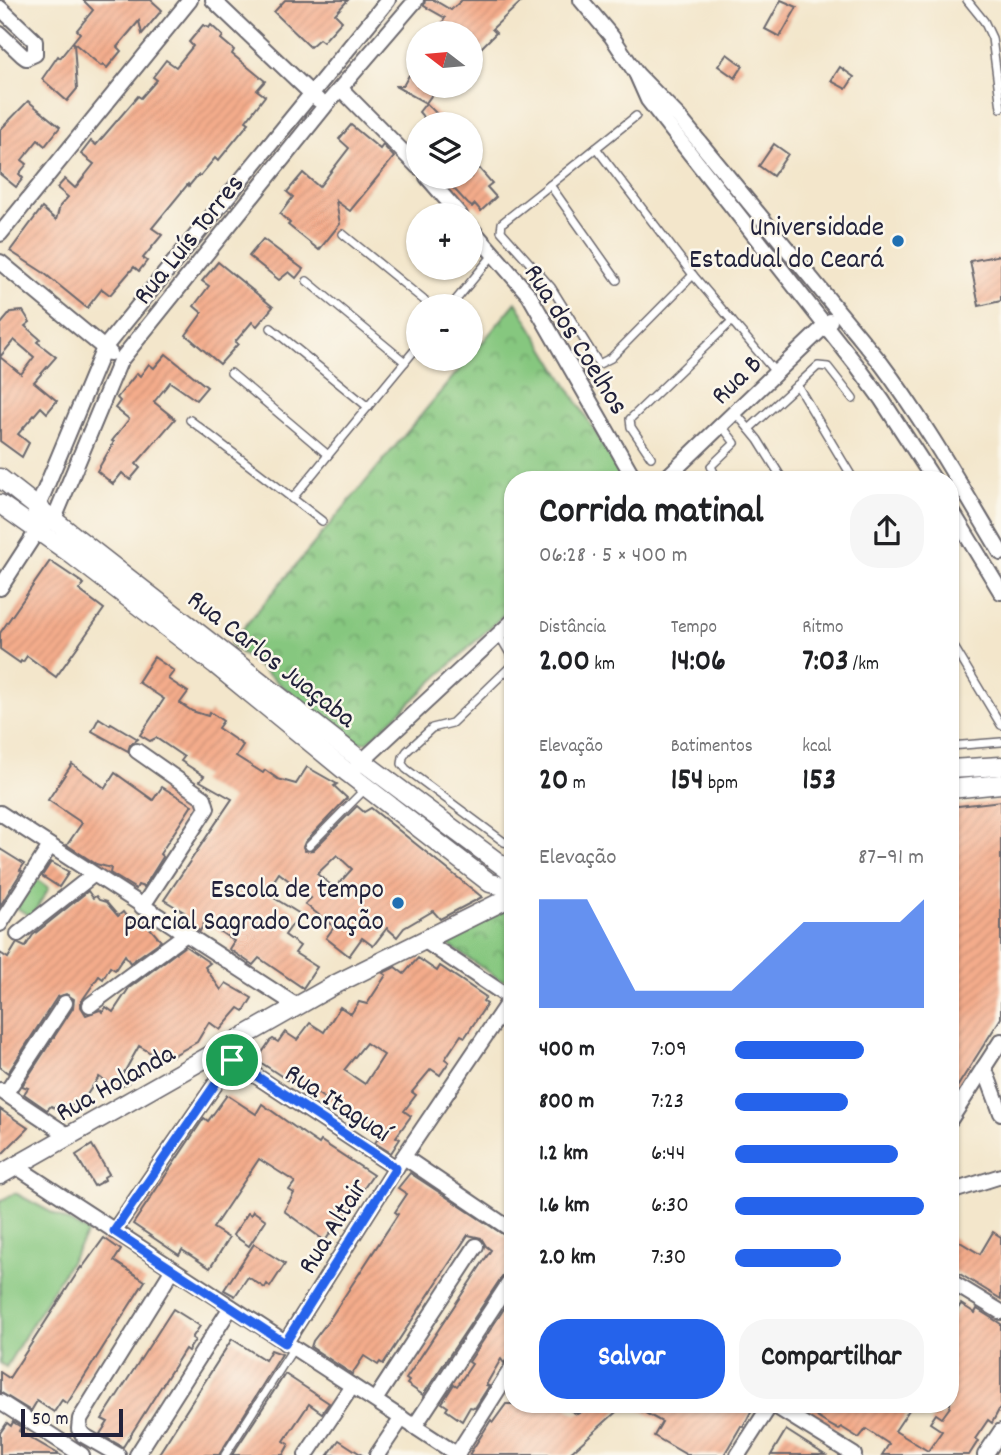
<!DOCTYPE html>
<html lang="pt">
<meta charset="utf-8">
<style>
:root{--surface:#fff;--page:#f6f6f6;--text:#202124;--muted:#757577;--accent:#2563eb}
body{margin:0;font-family:Dekko,sans-serif;background:var(--page);color:var(--text);height:100vh;display:flex;flex-direction:column;font-size:26px;white-space:nowrap}
*{box-sizing:border-box;margin:0}
p{font-size:23px;color:var(--muted)}
.icon{flex:none;width:38px;height:38px;fill:none;stroke:currentColor;stroke-width:2;stroke-linecap:round;stroke-linejoin:round}
.map{position:relative;flex:1;overflow:hidden}
.side{position:absolute;left:504px;top:471px;width:455px;height:942px;display:flex;flex-direction:column;background:var(--surface);border-radius:28px;box-shadow:0 2px 5px #0004}
.side>*{flex:none}
.needle{width:46px;rotate:286deg}
.buttons{position:absolute;left:406px;top:21px;display:grid;gap:14px}
.buttons a{display:grid;place-items:center;width:77px;height:77px;border-radius:50%;background:var(--surface);box-shadow:0 2px 5px #0004;font-size:35px}
.scale{position:absolute;left:21px;bottom:18px;width:102px;box-sizing:border-box;padding-left:7px;border:4px solid #22223b;border-top:0;font-size:19px;line-height:24px;white-space:nowrap;color:#22223b;-webkit-text-stroke:5px #fbf7ec;paint-order:stroke}
.pin{position:absolute;display:grid;place-items:center;width:60px;height:60px;color:#fff;margin:-30px;border:4px solid #fff;border-radius:50%;box-shadow:0 2px 7px #0007}
.round{display:grid;place-items:center;flex:none;width:74px;height:74px;border-radius:28px;background:var(--page)}
.head{display:flex;align-items:center;justify-content:space-between;height:119px;padding:0 35px}
h1{font-size:38px;font-weight:700;line-height:52px}
.stats{display:grid;grid-template-columns:repeat(3,1fr);gap:10px;height:119px;padding:7px 35px}
.stats div{display:grid;align-content:center}
.stats b{font-size:30px;font-weight:700}
.stats small{font-size:19px;font-weight:400}
.stats p{font-size:19px}
.chart{height:196px;padding:14px 35px}
.chart p{display:flex;justify-content:space-between}
.chart svg{width:100%;height:126px;margin-top:7px;fill:var(--accent);opacity:.7}
.button{display:flex;gap:14px;margin-top:auto;padding:14px 35px}
.button a{flex:1;height:80px;border-radius:28px;background:var(--accent);color:#fff;font-size:28px;font-weight:700;line-height:80px;text-align:center}
.button a+a{background:var(--page);color:var(--text)}
ul{padding:0 35px;list-style:none;font-size:23px}
li{display:grid;grid-template-columns:112px 84px 1fr;align-items:center;height:52px}
li i{height:18px;border-radius:9px;background:var(--accent)}
.map>svg:first-child{display:block}
.green{fill:#86c77f;stroke:#54745d;stroke-width:2}
.park{fill:url(#park-crowns);stroke:#54745d;stroke-width:2}
.building{fill:url(#building-hatch);fill-rule:evenodd}
.lines{fill:none;stroke-linecap:round;stroke-linejoin:round}
.service-casing{stroke:#6b676d;stroke-width:10}
.minor-casing{stroke:#6b676d;stroke-width:18}
.tertiary-casing{stroke:#6b676d;stroke-width:21}
.service{stroke:#fff;stroke-width:7}
.minor{stroke:#fff;stroke-width:14}
.tertiary{stroke:#fff;stroke-width:18}
.route-casing{stroke:#fff;stroke-width:14}
.route{stroke:#2563eb;stroke-width:9}
.poi-dot{fill:#1f6fb2;stroke:#fbf7ec;stroke-width:2.5}
.labels{text-anchor:middle;stroke-width:5;stroke-linejoin:round;paint-order:stroke}
.poi-label{font-size:28px;fill:#22223b;stroke:#fbf7ec;text-anchor:end}
.street-label{font-size:28px;fill:#22223b;stroke:#fbf7ec}
</style>
<div class="map">
<svg width="1001" height="1455" viewBox="0 0 1001 1455">
<defs>
<pattern id="park-crowns" width="20" height="18" patternUnits="userSpaceOnUse" patternTransform="scale(1.75)"><rect width="20" height="18" fill="#86c77f"/><path d="M2 6a3 3 0 1 1 6 0M12 15a3 3 0 1 1 6 0" fill="none" stroke="#6da169"/></pattern>
<pattern id="building-hatch" width="6" height="6" patternUnits="userSpaceOnUse" patternTransform="scale(1.75)"><rect width="6" height="6" fill="#f4ac8b"/><path d="M-1 1l2-2M0 6l6-6M5 7l2-2" fill="none" stroke="#d19479"/></pattern>
</defs>
<rect width="100%" height="100%" fill="#fbf7ec"/>
<filter id="ink" filterUnits="userSpaceOnUse"><feTurbulence type="fractalNoise" baseFrequency=".0143" numOctaves="2"/><feDisplacementMap in="SourceGraphic" scale="14" xChannelSelector="R" yChannelSelector="G"/><feConvolveMatrix kernelMatrix="1 2 1 2 8 2 1 2 1" color-interpolation-filters="sRGB"/></filter>
<filter id="wash" filterUnits="userSpaceOnUse"><feTurbulence type="fractalNoise" baseFrequency=".00686" numOctaves="4" result="noise"/><feDisplacementMap in="SourceGraphic" scale="28" xChannelSelector="R" yChannelSelector="G"/><feGaussianBlur stdDeviation="1.57" result="paint"/><feColorMatrix in="noise" values="0 0 0 0 0 0 0 0 0 0 0 0 0 0 0 0 0 1.4 0 .05"/><feComposite in="paint" operator="in"/></filter>
<g filter="url(#wash)">
<rect width="100%" height="100%" fill="#f3e6cb"/>
<g class="green">
<polygon points="36,879 49,888 31,917 17,908"/>
<polygon points="15,1193 88,1232 6,1367 0,1363 0,1201"/>
</g>
<g class="park">
<polygon points="516,302 624,479 513,480 513,606 368,742 353,743 230,644 468,359 471,359 471,356"/>
<path d="M513,906V975C509,980 505,981 499,979L443,941Z"/>
</g>
<g id="blocks">
<g class="building">
<polygon points="83,0 151,0 162,10 142,34 139,21 117,47 121,51 107,68 103,64 101,66 74,43 77,89 67,101 42,79 58,56 60,58 80,33 77,30 93,10"/>
<polygon points="285,0 348,0 335,14 342,21 323,42 319,39 310,47 274,12"/>
<polygon points="425,0 434,0 451,10 462,0 523,0 492,29 496,33 478,51 476,50 471,54 471,33 437,33 445,18 424,6"/>
<polygon points="781,0 797,7 780,37 765,29"/>
<polygon points="203,25 209,28 211,25 223,36 221,39 234,50 232,54 265,81 257,90 265,96 246,121 249,123 218,161 215,158 200,176 198,175 189,186 188,184 152,228 162,235 143,258 147,261 139,271 134,267 110,295 102,289 87,308 44,273 10,251 42,208 56,220 60,206 68,197 57,188 65,179 75,188 94,164 81,154 91,141 96,145 138,96 141,98 157,80 153,77 166,60 176,67 193,46 189,42"/>
<polygon points="727,54 743,66 735,78 718,66"/>
<polygon points="418,59 418,86 438,86 426,103 441,118 435,124 429,124 419,112 426,103 395,86 403,86"/>
<polygon points="840,67 854,77 846,89 831,81"/>
<polygon points="28,101 60,127 45,146 38,140 22,160 27,164 19,174 23,178 16,187 0,174 0,130"/>
<polygon points="351,125 380,149 383,145 394,157 350,211 336,201 340,224 319,250 288,225 290,223 280,214 293,197 287,192 303,173 319,187 349,148 339,139"/>
<polygon points="774,144 788,154 773,176 759,166"/>
<polygon points="471,159 492,183 487,187 496,197 481,211 475,204 472,207 468,204 443,177 471,177"/>
<polygon points="263,239 303,269 296,278 289,272 279,280 249,256"/>
<polygon points="1001,255 1001,301 979,306 970,261"/>
<polygon points="218,262 273,307 257,326 252,322 235,342 238,344 220,364 186,335 202,313 194,306 209,286 202,281"/>
<polygon points="23,311 30,322 25,326 40,339 37,342 56,357 34,382 57,401 47,413 41,407 18,434 29,443 22,457 0,441 0,357 21,374 34,357 14,340 0,357 0,325 11,312"/>
<polygon points="166,354 207,387 196,400 170,382 154,402 175,419 136,464 140,468 130,480 122,473 113,484 97,471 114,442 112,441 129,419 115,408 120,401 117,398 137,373 140,376 149,364 154,368"/>
<polygon points="50,561 84,584 79,590 104,609 56,677 27,656 23,662 21,661 20,663 0,649 0,633"/>
<path d="M154,657L174,671L168,679L188,692L180,703L192,711L208,716L210,712L223,721L218,728L243,745L236,756L263,773L265,770L278,779L296,784L307,767L337,784L334,786L347,798L305,842L303,847L305,851L313,850L357,806L364,812L371,808L482,897L440,919L433,911L404,928L397,937L387,928L373,946L362,938L349,956L326,938L334,927L305,904L311,898L279,873L266,893L300,914L285,935L300,946L295,953L317,967L303,988L259,958L253,965L229,949L234,941L205,922L200,931L180,918L184,912L164,900L232,799L200,781L204,776L181,761L184,757L156,738L150,741L140,735L164,699L138,682ZM337,855L352,869L335,888L317,874Z"/>
<polygon points="99,718 110,725 111,723 138,739 130,745 128,751 92,731"/>
<polygon points="72,764 105,788 115,773 153,800 162,787 192,805 160,854 163,857 144,887 138,885 136,889 110,873 111,868 96,864 67,845 82,823 48,800"/>
<polygon points="1001,801 1001,1018 950,1098 950,807"/>
<polygon points="0,849 24,864 20,870 22,871 0,906"/>
<polygon points="51,862 69,872 59,887 42,876"/>
<polygon points="88,891 93,898 96,896 99,900 106,902 118,916 123,912 131,923 133,921 137,925 143,920 161,941 130,963 125,955 115,970 110,967 103,979 99,976 81,1002 81,1007 86,1015 100,1010 103,1012 106,1007 113,1012 129,988 185,946 210,963 205,967 221,990 226,983 252,998 244,1011 239,1008 220,1030 209,1022 197,1042 172,1056 164,1051 159,1058 139,1046 121,1078 128,1083 117,1089 99,1077 84,1099 64,1109 57,1105 55,1108 51,1106 47,1110 24,1094 28,1088 22,1086 73,1008 74,999 66,994 57,997 8,1073 0,1067 0,953 8,958 17,943 25,947 33,935"/>
<path d="M418,958L437,971L440,966L486,997L483,1001L487,1004L465,1037L461,1035L445,1059L449,1062L440,1075L431,1069L412,1092L416,1095L404,1111L411,1116L396,1137L400,1139L391,1153L375,1143L379,1137L367,1128L340,1113L342,1110L315,1092L313,1097L257,1060L270,1041L273,1039L278,1042L285,1032L297,1040L310,1023L324,1032L340,1007L351,1014L359,1002L367,1004L386,975L383,973L395,967L404,974ZM366,1043L384,1055L365,1084L344,1070Z"/>
<polygon points="227,1095 256,1114 262,1104 310,1138 319,1144 321,1141 373,1175 340,1223 339,1220 325,1241 284,1211 294,1193 289,1190 295,1182 259,1159 213,1228 229,1238 210,1268 182,1250 179,1255 133,1224 204,1118 208,1121"/>
<polygon points="0,1109 28,1128 0,1156"/>
<polygon points="92,1145 109,1174 104,1177 105,1180 94,1186 76,1155"/>
<polygon points="410,1173 513,1241 513,1267 505,1272 423,1395 407,1384 409,1381 406,1379 491,1250 486,1246 481,1238 468,1235 383,1364 380,1362 378,1365 364,1356 352,1374 311,1347 313,1341 329,1320 398,1214 395,1212 407,1194 398,1188"/>
<polygon points="253,1211 266,1220 249,1246 233,1235 248,1213 251,1215"/>
<polygon points="993,1232 1001,1237 1001,1299 950,1268 950,1236 980,1254"/>
<polygon points="104,1238 121,1250 114,1261 145,1281 67,1404 62,1400 54,1412 37,1401 31,1411 0,1392 0,1372 9,1378 81,1267 82,1268"/>
<polygon points="254,1244 285,1264 270,1287 267,1284 265,1288 248,1277 235,1296 224,1290"/>
<polygon points="513,1295 513,1351 504,1363 501,1359 486,1385 489,1386 475,1408 470,1407 462,1421 446,1410 448,1407 442,1403 454,1384 457,1386 460,1382 472,1364 469,1362"/>
<polygon points="961,1304 975,1313 977,1309 1001,1324 1001,1406 992,1423 988,1420 975,1439 978,1441 969,1455 882,1455 889,1444 866,1429 859,1438 841,1427 839,1430 826,1423 796,1404 913,1404 895,1431 928,1451 942,1431 930,1423 936,1414 942,1418 950,1407 950,1321"/>
<polygon points="173,1309 200,1326 192,1338 195,1340 188,1351 185,1349 123,1447 100,1434 108,1422 102,1419"/>
<polygon points="232,1339 265,1360 271,1350 282,1354 219,1455 158,1455"/>
<polygon points="285,1374 329,1403 322,1413 309,1404 284,1441 289,1444 283,1455 232,1455"/>
<polygon points="506,1404 567,1404 568,1409 577,1414 587,1409 590,1404 625,1404 568,1455 469,1455 491,1420 493,1422"/>
<polygon points="629,1404 755,1404 743,1427 741,1426 724,1455 687,1455 654,1436 662,1422"/>
<polygon points="13,1422 21,1427 19,1431 60,1455 0,1455 0,1433 7,1423 11,1426"/>
<polygon points="786,1430 825,1455 771,1455"/>
<polygon points="339,1440 362,1455 328,1455"/>
</g>
</g>
</g>
<g filter="url(#ink)">
<use href="#blocks" fill-opacity="0" stroke="#6b676d" stroke-width="2"/>
<g class="lines">
<defs>
<g id="service">
<polyline points="967,0 984,21 992,38 1001,108"/>
<polyline points="596,148 636,116"/>
<polyline points="550,185 502,223 501,231 551,287 599,364 611,358 693,275"/>
<polyline points="343,234 431,306"/>
<polyline points="617,280 550,185 596,148 693,275 732,321"/>
<polyline points="307,281 405,362"/>
<polyline points="451,306 493,255"/>
<polyline points="271,328 368,407"/>
<polyline points="231,373 328,455"/>
<polyline points="797,385 854,480"/>
<polyline points="735,412 758,440 783,480"/>
<polyline points="190,420 322,521"/>
<polyline points="749,429 818,366 828,367 853,399"/>
<polyline points="651,457 631,427 630,419 732,321 776,373"/>
<polyline points="717,480 711,466 735,443 721,425"/>
<polyline points="292,499 418,346"/>
<polyline points="499,635 513,659"/>
<polyline points="950,640 1001,725"/>
<polyline points="513,664 452,723 432,728 407,751 403,757 402,764 406,769 504,842 513,844"/>
<polyline points="950,746 1001,742"/>
<polyline points="309,846 366,788"/>
<polyline points="573,1405 578,1408 584,1404"/>
<polyline points="225,1455 293,1349"/>
</g>
<g id="minor">
<polyline points="213,0 318,100"/>
<polyline points="581,0 612,37 636,73 648,100 858,367 882,400 934,480"/>
<polyline points="0,8 35,41 35,54 26,58 22,55 0,34"/>
<path d="M636,73L678,116L880,362C925,422 962,488 1001,553"/>
<polyline points="341,89 418,167"/>
<polyline points="427,177 460,215"/>
<polyline points="471,228 529,295 635,480"/>
<polyline points="0,234 190,0"/>
<polyline points="0,262 110,353"/>
<polyline points="664,480 830,321"/>
<polyline points="950,508 1001,592"/>
<polyline points="37,531 34,516 104,348 388,0"/>
<polyline points="0,588 37,531 54,519 120,361 325,106 416,0"/>
<polyline points="137,751 204,798 207,808 142,907"/>
<polyline points="357,766 513,621"/>
<polyline points="0,813 297,1006"/>
<polyline points="0,924 50,846"/>
<polyline points="18,934 93,875"/>
<polyline points="425,941 513,1000"/>
<polyline points="90,1005 186,934"/>
<polyline points="223,1049 232,1060 396,1168"/>
<polyline points="984,1067 1001,1113"/>
<polyline points="0,1090 69,1136"/>
<polyline points="6,1093 65,1003"/>
<polyline points="950,1120 1001,1041"/>
<polyline points="404,1157 513,1231"/>
<polyline points="17,1167 458,1455"/>
<polyline points="950,1192 1001,1176"/>
<polyline points="114,1231 232,1060"/>
<polyline points="950,1281 1001,1312"/>
<polyline points="285,1343 396,1168 513,995"/>
<polyline points="375,1400 476,1246"/>
<polyline points="0,1402 82,1455"/>
<polyline points="772,1404 854,1455"/>
<polyline points="414,1427 513,1277"/>
<polyline points="457,1454 513,1366"/>
<polyline points="118,1455 83,1435 79,1429 80,1419 173,1269"/>
<polyline points="137,1455 231,1307"/>
<polyline points="306,1455 352,1386"/>
<polyline points="377,1455 402,1418"/>
<polyline points="738,1455 771,1404"/>
<polyline points="985,1455 1001,1431"/>
</g>
<g id="tertiary">
<polyline points="0,478 362,761 511,872 513,877"/>
<polyline points="0,504 71,554 216,665 348,773 490,883 513,888"/>
<polyline points="950,769 1001,766"/>
<polyline points="950,789 1001,784"/>
<polyline points="0,1175 336,984 513,896"/>
</g>
</defs>
<use href="#service" class="service-casing"/>
<use href="#minor" class="minor-casing"/>
<use href="#tertiary" class="tertiary-casing"/>
<use href="#service" class="service"/>
<use href="#minor" class="minor"/>
<use href="#tertiary" class="tertiary"/>
</g>
</g>
<g class="lines" filter="url(#ink)">
<defs>
<polygon id="route" points="232,1060 396,1168 285,1343 114,1231"/>
</defs>
<use href="#route" class="route-casing"/>
<use href="#route" class="route"/>
</g>
<g class="poi-dot">
<circle cx="898" cy="241" r="7"/>
<circle cx="398" cy="903" r="7"/>
</g>
<g class="labels">
<g class="poi-label">
<text x="884" y="235">Universidade<tspan x="884" dy="32">Estadual do Ceará</tspan></text>
<text x="384" y="897">Escola de tempo<tspan x="384" dy="32">parcial Sagrado Coração</tspan></text>
</g>
<g class="street-label">
<text transform="translate(187 238) rotate(-51)" y="10">Rua Luís Torres</text>
<text transform="translate(578 338) rotate(58)" y="10">Rua dos Coelhos</text>
<text transform="translate(735 378) rotate(-44)" y="10">Rua B</text>
<text transform="translate(273 657) rotate(38)" y="10">Rua Carlos Juaçaba</text>
<text transform="translate(114 1081) rotate(-29)" y="10">Rua Holanda</text>
<text transform="translate(339 1101) rotate(33)" y="10">Rua Itaguaí</text>
<text transform="translate(331 1225) rotate(-58)" y="10">Rua Altair</text>
</g>
</g>
</svg>
<div class="buttons">
<a><svg class="needle" viewBox="-14 -14 28 28"><path d="M0-13l5 13h-10z" fill="#e53935"/><path d="M0 13l5-13h-10z" fill="#757577"/></svg></a>
<a><svg class="icon" aria-label="layers" viewBox="0 0 24 24"><path d="M12 4l9 5-9 5-9-5zM3 14l9 5 9-5"/></svg></a>
<a>+</a>
<a>−</a>
</div>
<div class="scale">50 m</div>
<div class="pin" style="left:232px;top:1060px;background:#1e9e55"><svg class="icon" aria-label="arrive" viewBox="0 0 24 24"><path d="M6 21V4h12l-3 4 3 4H6"/></svg></div>
<section class="side">
<div class="head"><div><h1>Corrida matinal</h1><p>06:28 · 5 × 400 m</p></div><a class="round"><svg class="icon" aria-label="share" viewBox="0 0 24 24"><path d="M12 15V3M7 8l5-5 5 5M5 13v7h14v-7"/></svg></a></div>
<div class="stats">
<div><p>Distância</p><b>2.00<small> km</small></b></div>
<div><p>Tempo</p><b>14:06</b></div>
<div><p>Ritmo</p><b>7:03<small> /km</small></b></div>
</div>
<div class="stats">
<div><p>Elevação</p><b>20<small> m</small></b></div>
<div><p>Batimentos</p><b>154<small> bpm</small></b></div>
<div><p>kcal</p><b>153</b></div>
</div>
<div class="chart"><p><span>Elevação</span>87–91 m</p>
<svg viewBox="0 0 160 44" preserveAspectRatio="none"><path d="M0 44V6L10 6L20 6L30 22L40 38L50 38L60 38L70 38L80 38L90 30L100 22L110 14L120 14L130 14L140 14L150 14L160 6V44z"/></svg>
</div>
<ul>
<li><b>400 m</b>7:09<i style="width:68%"></i></li>
<li><b>800 m</b>7:23<i style="width:60%"></i></li>
<li><b>1.2 km</b>6:44<i style="width:86%"></i></li>
<li><b>1.6 km</b>6:30<i style="width:100%"></i></li>
<li><b>2.0 km</b>7:30<i style="width:56%"></i></li>
</ul>
<div class="button"><a>Salvar</a><a>Compartilhar</a></div>
</section>
</div>
